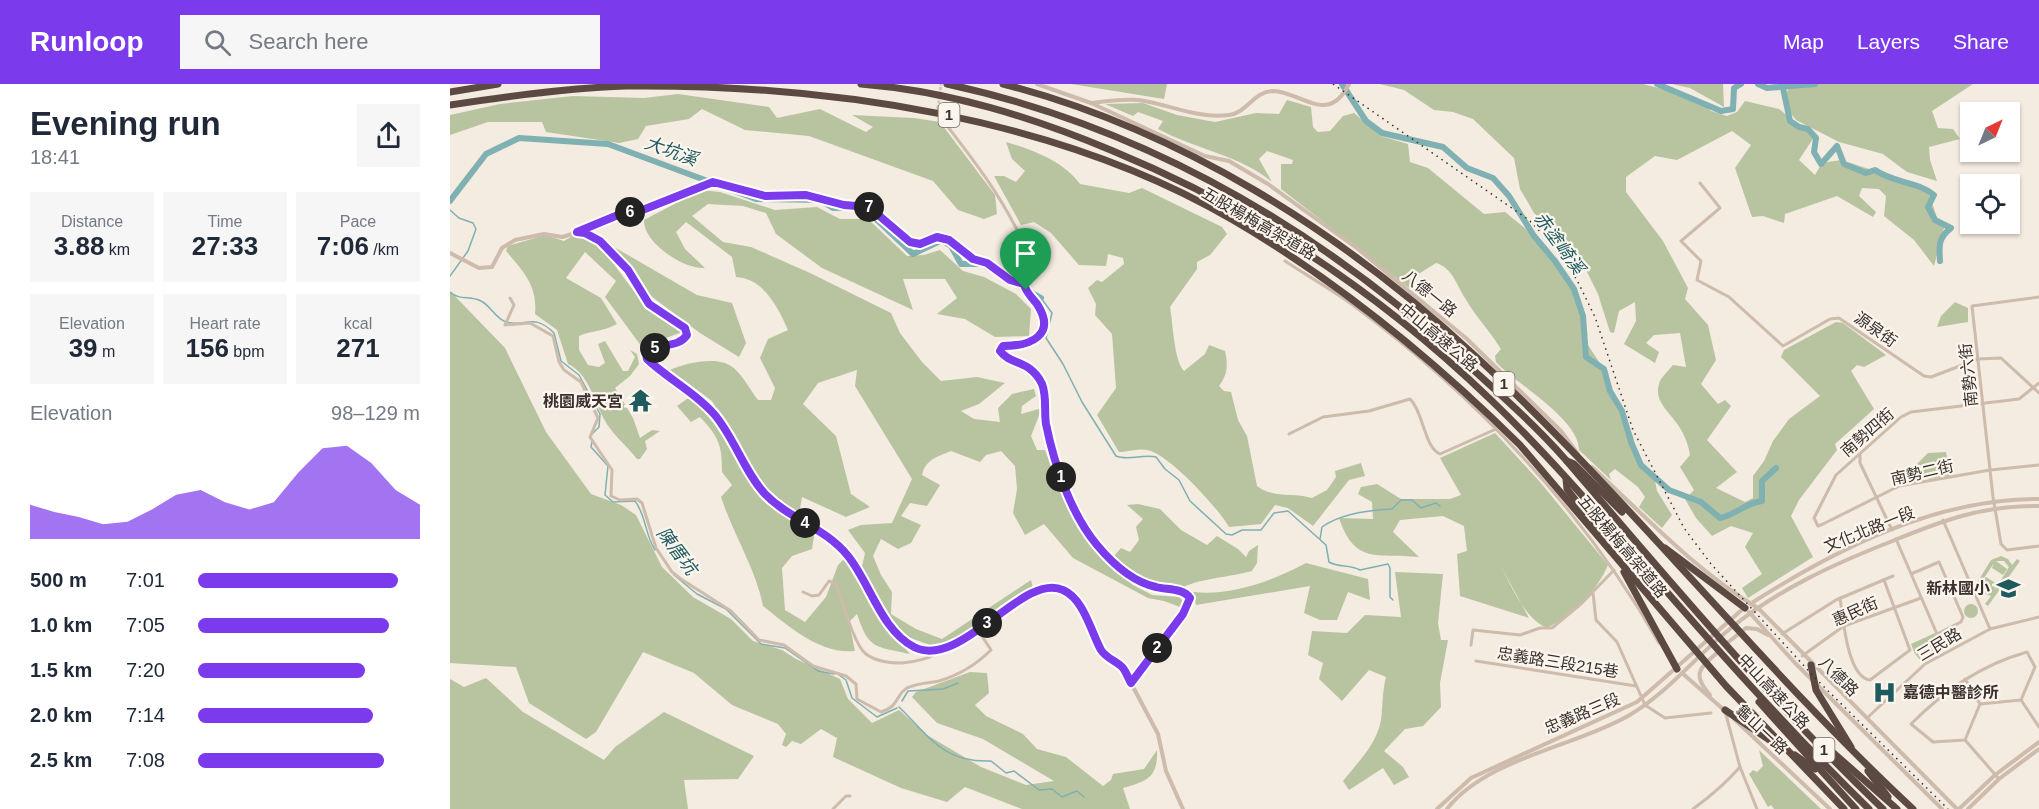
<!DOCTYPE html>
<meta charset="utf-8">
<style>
:root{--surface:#fff;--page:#f6f6f7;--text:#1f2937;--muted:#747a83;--accent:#7c3aed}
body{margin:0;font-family:Arial,"Noto Sans TC",sans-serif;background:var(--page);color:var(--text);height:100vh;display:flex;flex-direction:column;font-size:22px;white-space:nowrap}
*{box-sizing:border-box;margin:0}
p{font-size:20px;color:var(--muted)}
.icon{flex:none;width:33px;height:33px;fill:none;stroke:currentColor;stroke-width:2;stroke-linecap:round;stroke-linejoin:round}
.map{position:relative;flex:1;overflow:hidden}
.side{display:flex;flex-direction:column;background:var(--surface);width:450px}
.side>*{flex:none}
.needle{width:39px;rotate:43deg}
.tools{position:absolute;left:1510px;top:18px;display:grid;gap:12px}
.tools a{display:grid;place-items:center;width:60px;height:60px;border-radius:0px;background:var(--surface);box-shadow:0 2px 4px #0004;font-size:30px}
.pin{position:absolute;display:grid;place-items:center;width:51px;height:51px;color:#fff;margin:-62px -26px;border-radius:50% 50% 50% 0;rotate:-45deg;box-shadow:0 0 6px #0007}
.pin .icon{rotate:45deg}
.km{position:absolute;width:30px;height:30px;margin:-15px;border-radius:50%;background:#222;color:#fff;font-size:16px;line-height:30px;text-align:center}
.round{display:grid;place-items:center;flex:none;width:63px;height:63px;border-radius:0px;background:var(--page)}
.headline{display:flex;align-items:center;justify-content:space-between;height:102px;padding:0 30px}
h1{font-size:33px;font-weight:700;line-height:45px}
.metrics{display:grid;grid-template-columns:repeat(3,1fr);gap:9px;height:102px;padding:6px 30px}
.metrics div{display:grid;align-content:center;border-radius:0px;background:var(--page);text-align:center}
.metrics b{font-size:26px;font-weight:700}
.metrics small{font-size:16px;font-weight:400}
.metrics p{font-size:16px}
.chart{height:168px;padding:12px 30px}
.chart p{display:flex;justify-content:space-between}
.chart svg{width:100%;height:108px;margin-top:6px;fill:var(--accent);opacity:.7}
ul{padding:0 30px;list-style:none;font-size:20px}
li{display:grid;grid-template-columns:96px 72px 1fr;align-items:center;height:45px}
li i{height:15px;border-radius:8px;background:var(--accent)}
header{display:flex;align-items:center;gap:36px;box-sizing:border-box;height:84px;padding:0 30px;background:var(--accent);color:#fff}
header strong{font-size:28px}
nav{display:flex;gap:33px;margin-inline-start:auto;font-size:21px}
.search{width:420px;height:54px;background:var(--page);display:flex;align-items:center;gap:15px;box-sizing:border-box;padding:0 21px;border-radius:0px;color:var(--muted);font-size:22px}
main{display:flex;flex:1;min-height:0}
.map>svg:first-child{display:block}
.green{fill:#b8c4a0;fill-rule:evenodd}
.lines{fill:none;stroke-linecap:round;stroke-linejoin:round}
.stream{stroke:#7fb0b2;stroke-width:1.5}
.river{stroke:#7fb0b2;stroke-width:6}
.minor-tunnel{stroke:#cfc6bd;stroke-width:3;stroke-dasharray:3 1.5;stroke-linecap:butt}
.minor{stroke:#cdbbac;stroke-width:3}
.tertiary{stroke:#cdbbac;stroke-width:4}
.motorway{stroke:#5c4a42;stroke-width:7}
.rail{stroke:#3b302b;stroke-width:1.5;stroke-dasharray:1.5 4.5;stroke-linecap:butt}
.route-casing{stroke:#fff;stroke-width:12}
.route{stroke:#7c3aed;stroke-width:8}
.labels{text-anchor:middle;stroke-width:4.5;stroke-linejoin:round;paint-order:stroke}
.shield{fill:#fbf5ee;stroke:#756b66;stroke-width:1.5}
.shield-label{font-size:15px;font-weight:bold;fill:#3b302b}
.street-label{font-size:16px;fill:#3b302b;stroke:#fbf5ee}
.poi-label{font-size:16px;font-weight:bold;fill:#3b302b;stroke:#fbf5ee;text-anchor:end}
.water-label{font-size:18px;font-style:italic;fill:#1f5a5e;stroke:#fbf5ee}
</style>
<header>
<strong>Runloop</strong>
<div class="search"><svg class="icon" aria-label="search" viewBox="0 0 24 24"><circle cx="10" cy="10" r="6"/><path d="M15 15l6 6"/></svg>Search here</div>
<nav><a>Map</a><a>Layers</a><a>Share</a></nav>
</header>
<main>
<section class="side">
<div class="headline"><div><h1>Evening run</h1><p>18:41</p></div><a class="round"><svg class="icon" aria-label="share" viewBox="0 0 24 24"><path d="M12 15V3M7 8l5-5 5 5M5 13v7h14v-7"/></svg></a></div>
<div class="metrics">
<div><p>Distance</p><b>3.88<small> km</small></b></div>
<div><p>Time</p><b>27:33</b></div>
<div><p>Pace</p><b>7:06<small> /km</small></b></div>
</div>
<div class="metrics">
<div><p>Elevation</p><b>39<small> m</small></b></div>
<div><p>Heart rate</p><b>156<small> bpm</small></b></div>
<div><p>kcal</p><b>271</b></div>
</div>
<div class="chart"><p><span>Elevation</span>98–129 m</p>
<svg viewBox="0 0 160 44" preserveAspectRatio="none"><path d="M0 44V30L10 33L20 35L30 38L40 37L50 32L60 26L70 24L80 29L90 32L100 29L110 17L120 7L130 6L140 13L150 24L160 30V44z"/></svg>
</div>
<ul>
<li><b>500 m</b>7:01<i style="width:90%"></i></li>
<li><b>1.0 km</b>7:05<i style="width:86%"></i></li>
<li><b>1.5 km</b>7:20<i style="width:75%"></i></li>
<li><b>2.0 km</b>7:14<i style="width:79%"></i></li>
<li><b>2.5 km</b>7:08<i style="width:84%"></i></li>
</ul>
</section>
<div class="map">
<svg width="1589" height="725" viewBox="0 0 1589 725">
<rect width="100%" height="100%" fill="#f4ebe1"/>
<g class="green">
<polygon points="621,0 717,0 714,15"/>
<path d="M930,0H1193L1244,13L1261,27L1277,32L1287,28L1295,17L1329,25L1364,53L1349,76L1365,91L1372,79L1391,76L1469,101L1480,112L1487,134L1495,140L1484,182L1464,156L1434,132L1436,112L1429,105L1412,104L1409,112L1426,128L1423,133L1387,112L1335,130L1334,139L1313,132L1302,133L1285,84L1301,61L1282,47L1227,76L1205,72L1176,93V108L1213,157L1238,204L1235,215L1258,241L1266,276L1251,300L1268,320L1275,316L1281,322L1257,356L1287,388L1266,404L1295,418L1303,414V392L1314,377L1323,357L1339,335L1370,312L1331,273L1334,266L1386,238L1393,239L1436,271L1414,283L1407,281L1401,287L1424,325L1385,360L1387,366L1349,416L1341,432L1363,473L1298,514L1292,504L1312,490L1295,463L1303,449L1281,442L1262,452L1246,434L1235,415L1244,406L1230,383L1240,371C1238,359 1233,347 1225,337C1217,326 1204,316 1209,300C1210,294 1219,286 1223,281L1236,283L1230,249L1204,251L1196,259L1209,268L1205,279L1174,260L1186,237L1185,218L1169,227L1164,249L1160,248L1148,210L1133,180L1112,154L1084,129L1070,105L1064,74L1023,35L1003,28L984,26L954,6Z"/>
<polygon points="1222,0 1273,0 1274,23 1240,4"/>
<polygon points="1340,0 1523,0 1482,27 1488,44 1503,45 1510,55 1479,63 1480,76 1487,97 1457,88 1433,70 1389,58 1346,36 1333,19"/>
<polygon points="228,10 319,23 327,34 370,25 416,48 423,43 402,31 464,34 490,38 545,111 547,130 534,135 508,126 483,97 359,52 295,46 252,25 239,35 196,42 188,55 169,59 96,48 92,38 38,38 0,51 0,31 50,20 123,12 194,14"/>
<path d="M837,16L861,23L863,43L868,48L880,47L893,32L904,29L931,52L958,60L960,78L978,84L1034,130L1055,128L1076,145L1106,180L1129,215L1136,258L1151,281L1183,352L1189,380L1204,391L1207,407L1222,431L1212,444L1189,423L1195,413L1188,403L1165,385L1159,390L1161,396L1129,366C1129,335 1066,300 1046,278L1045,272L1051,265C1040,247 1025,232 1015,214C1007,202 1003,184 986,179L959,196L964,200L959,204L831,105V80H842L843,76L817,67L809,75L822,98C790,71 745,65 708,45L713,37L688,28L683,32L655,20L693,19L727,31L765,38L806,29L829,30Z"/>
<path d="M556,58C583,66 613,77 630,100L679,109L692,104L772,143L777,150L760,171L747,178V185L720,223C723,239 724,277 734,287L755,270L759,261L775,267C778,281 778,290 769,302L774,307L781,308L788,336L797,352L807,402C824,415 843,408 862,414L877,406L886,393L885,387L911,379L915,392L899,396L863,442L838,424L825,421L811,440L779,443C769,425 718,369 697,366C689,364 677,368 669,368L647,331L666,304L662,250L645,231L646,220L638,204L647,196L652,198L674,180L673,174L658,170L656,182L629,181L601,149L584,138L571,141L544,92H554L566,98L575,87L562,75Z"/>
<path d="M251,106L270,108L325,126L367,123L390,135H418L457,172L474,171L490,166L513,187L534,193L566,210L581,225L579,252L545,253L515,235L487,230L507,214L495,195H453L463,226L372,184L326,150L316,129L293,122L258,120L242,132L273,158L301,163L360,189L441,229L450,249L472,278L491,297L527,293L555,299L529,320L511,327L524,335L550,338L548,324L562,310L584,305L586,312L572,322L571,330L592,324L581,352L587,366H595L619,426L645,465L683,501L702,511L730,513L735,520L730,523L714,517L698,514L623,474L594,440L575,451L563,429L567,405L565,382L551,367L536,371L530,378L501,367C487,373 476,375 472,391L490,401L477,422L460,419L451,432L471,441L461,459L448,465L431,455L423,472L431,491L442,508L441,530L466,545L492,555L581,496L583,504L503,557L480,561L455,552L439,535L411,487L415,469L398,446L411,441L442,439L462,395L405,302L407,286L368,299L353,320L386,352L401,410L420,423L396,433L352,413L350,425L371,446L347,432L314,405L262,317L220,286C235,279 266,272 281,282C291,288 300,306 308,316H321L325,304L310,274L318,255L338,246C328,223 313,194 286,193L282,173L236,138L226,148L235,165L255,184C235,186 193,159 194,136Z"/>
<path d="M126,150L151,163L195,222L232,248L192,263L155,213L166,197L135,168L116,194L151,214L167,240C152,248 143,246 129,252V266L138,281L149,283L155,279L148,260L155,257L173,287H178L185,273L180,266L187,270L189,280L180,292L165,304L183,334L190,354L202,346L210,347L195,357L197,365L190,375H187C177,362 161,349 154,335C143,315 139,290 118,280L107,246L85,230C88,202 73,187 56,167L58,162L95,151L114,157Z"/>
<polygon points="164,163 247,211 282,219 296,259 289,273 250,249 197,209"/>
<path d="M0,207L55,264L96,348L141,410L171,421L186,431L212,483L243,513L281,535L303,557L332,566L346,575L390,595L398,615L422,639L449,626L477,651L531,683L576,701L604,697L533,655L487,639L462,613L466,608L520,588L537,589L539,609L525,621L536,632L573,650L587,665L616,673L653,702L661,696L663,690L694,685L707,666C708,694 697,697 673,704L680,725H572L515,703L497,718L451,704L383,673L387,654L371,645L351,660L342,657L336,663L332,661L336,650L328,640L282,621L244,589L193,568L146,648L136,655L79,619L66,583L0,579Z"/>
<polygon points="1505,218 1518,224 1518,238 1487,243 1491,232"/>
<path d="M240,313L267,342L304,406L330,429L364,452L362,465L342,472L332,484L335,526L355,538L376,513L388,481L394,475L431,537L460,570C426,562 419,567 407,530L399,538L405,567C371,571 338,542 313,522C306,485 283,450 271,413L282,401L272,388C272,361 269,353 250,333L241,338L227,322Z"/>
<path d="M1045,349L1090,398L1158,481C1148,506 1121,532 1097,544C1073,534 1060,498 1048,477L1079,534L1010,512L1007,470L1017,467L1014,442L993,432L950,436L943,448L969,473C926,469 905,481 889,434L923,435L922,418L908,410L911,403L927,400L951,415H1000L1011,411L990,374Z"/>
<polygon points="1496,368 1500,392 1478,395 1465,382 1478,369"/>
<path d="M688,420L710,425L731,446L757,461L767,452L788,465L796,473L799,467L808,461L807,479L802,487C781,493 745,495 730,505L688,492L664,472L671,464L680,468L689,456L686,443L693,435L677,421Z"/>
<path d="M1551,472L1558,475L1562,481L1567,475L1570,477L1538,522L1535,520L1541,512L1531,508L1528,497L1541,476ZM1546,477H1554L1559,483L1544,507L1547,500L1536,493L1532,497L1544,479L1542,484L1553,491L1557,485Z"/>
<path d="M856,479L918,495L920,516L898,508L887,536H870L854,529L860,502L746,521L743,508C782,512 822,497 856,479Z"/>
<path d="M945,488L993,490L988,539L991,556H998L990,599L991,623L973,642L955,645L934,667L953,683L959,693L944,701L933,684L899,706L893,697C908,678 927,660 931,636C933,621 932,608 936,593L919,586L892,617L869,595L873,579L858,571L862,547L897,549L915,531L951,533Z"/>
<circle cx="1521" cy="527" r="7"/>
<polygon points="1485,549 1493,566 1473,579 1465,570 1461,560"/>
<polygon points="36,594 73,628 154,676 165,663 214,628 304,672 288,695 234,696 238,725 0,725 0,595 14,603"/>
<polygon points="1309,666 1371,725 1324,725 1321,721 1318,723 1299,690 1303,686 1307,688 1313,682"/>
</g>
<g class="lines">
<g class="stream">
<polyline points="0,126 9,134 23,139 26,145 18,167 0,192"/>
<path d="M0,208C10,217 20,211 31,217C41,222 45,234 56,238C76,244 83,228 104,249L111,277L129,291L150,330L149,343L142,350"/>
<path d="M591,214L602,229L596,254L613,280L632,318L666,372C678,377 693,370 706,373L715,385L729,396L740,417L776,450L782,451L792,446H811L824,429L838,427L876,461L879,478C889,484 899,480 910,486L938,480L940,484V513L943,516"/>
<path d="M142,358L141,363L158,382L155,411L163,418L185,417C196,431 195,451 205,466"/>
<path d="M870,455L872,443C890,430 920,426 942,425L951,416H962L971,424L986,419L990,422"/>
<polyline points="224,491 247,510 276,525 311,560 335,564 368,587 384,590"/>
<polyline points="389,591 396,596 402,614 427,633 447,624"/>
<polyline points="452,617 458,607 493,605 508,599"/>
<path d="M449,623C480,653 493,679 541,677L556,689L564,687L589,706L602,705L612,713L627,707L634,713"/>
</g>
<g class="river">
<path d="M892,0L916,37L932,49L993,63L1017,84L1043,94L1059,112L1084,152L1105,177L1124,205L1133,232L1136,273L1154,285L1160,307L1172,327L1181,358L1191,381L1219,406L1251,418L1270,434C1286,431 1295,419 1312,417V397L1326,384"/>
<polyline points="1207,0 1271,27 1283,25 1284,4 1291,0"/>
<polyline points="1308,0 1317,4 1365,0"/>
<path d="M1333,4L1340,37L1349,43L1358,45L1366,54L1364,68L1371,80L1387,62L1394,80L1416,89L1425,86C1443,99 1467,97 1484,111L1478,123L1485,136L1501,144C1488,154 1489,162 1490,177"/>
<polyline points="0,117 36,70 69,54 158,60 306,115 370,116 383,124 409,123 422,131 463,170 492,156 501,162 511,180 532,180 591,214"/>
</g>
<polyline class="minor-tunnel" points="488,24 491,0"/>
<g class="minor">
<path d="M488,24L492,35C520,72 543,100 565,142C574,159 591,169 587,190L574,200"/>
<polyline points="1250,99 1270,124 1231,157 1251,177 1247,196 1279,213 1333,262 1380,235 1389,234 1474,292 1481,293 1528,275 1551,274 1589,309"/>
<path d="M129,149H135L150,157L178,186L199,220L235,244L237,251C227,266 205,257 196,270L197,275C218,295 245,308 264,330C284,353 295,389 315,410C338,434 372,443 395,468C420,496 429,545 464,563C511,587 573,487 613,506C634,515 641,548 651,566C656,574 666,577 672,583C676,587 678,594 681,599"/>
<path d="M835,177C856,191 879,204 900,219C1024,310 1133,425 1209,559"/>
<polyline points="1589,213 1522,222 1543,413 1551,460 1557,466 1589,462"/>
<path d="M60,214L64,221L55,241L80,239L103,252L109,278L114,286L131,298L148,334L140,353L162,386L161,412L170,416L187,415L192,419L206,464L222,488L231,495L281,527L309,556L334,561L363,582L396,592L406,600L407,615L431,628C449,623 446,610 457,604C467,599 479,599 489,597C509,591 526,581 541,566L528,546"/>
<polyline points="1589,299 1569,315 1461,328 1451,333 1386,391 1364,434 1368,442 1373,440 1449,402 1540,386 1589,381"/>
<path d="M839,350L873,333L919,327L960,315C974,329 974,363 990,370L1046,345"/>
<polyline points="1410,371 1410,379 1442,446"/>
<polyline points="1493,436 1540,545"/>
<polyline points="1446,455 1487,550 1511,538 1513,533 1489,478 1461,490"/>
<path d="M353,508L362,512L369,511L379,497L386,500C392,516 404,561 416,570C425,577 441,579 452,579C465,578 482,574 492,566"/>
<polyline points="1143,509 1146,536 1167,558 1195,621 1215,634 1261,629"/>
<path d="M1390,514C1393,533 1397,593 1420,596L1460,566L1434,496"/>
<polyline points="1332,550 1386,516 1443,492"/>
<polyline points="1021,561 1023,546 1070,551 1090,544 1102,544 1132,519 1164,486"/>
<polyline points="1352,572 1394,542 1471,514"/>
<polyline points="1026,577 1186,602"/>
<polyline points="1515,595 1530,620"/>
<path d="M1571,616L1530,620L1515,656L1483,658L1461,640C1495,606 1531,581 1577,568L1585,583L1571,616L1589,643"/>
<polyline points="1275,627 1290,683 1307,725"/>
<polyline points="1417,634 1475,580 1540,545 1589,533"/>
<polyline points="1515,656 1549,695"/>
<polyline points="383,725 396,712 400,712"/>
<path d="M1243,725C1261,712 1275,700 1290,683"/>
</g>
<g class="tertiary">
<polyline points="587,0 641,19 755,72 779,77 818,100 908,165 1017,255 1111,347 1128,370"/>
<path d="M642,19C657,17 673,15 688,16C719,20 746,35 779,31C797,29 804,7 823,7C852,8 878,42 899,0"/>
<path d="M0,169L29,184L42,183L52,164L65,156L94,150L112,153L119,151L263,98L315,112L356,111L394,121L419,123L460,158L470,160L487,153L499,156L523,175L537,179L560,196L574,200C576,209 582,212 587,220C606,251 581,263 553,262L550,267C560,280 582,276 592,300C597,312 594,327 596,340C604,380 621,430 647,461C662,479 683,498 706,503C717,506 733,504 740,514L733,530L681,599L708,650L716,687L733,725"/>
<path d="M1142,383C1195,432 1246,487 1308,524L1507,725"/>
<path d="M1300,520C1385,466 1485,414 1589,415"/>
<polyline points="1299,528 1345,579 1492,725"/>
<polyline points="1276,560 1296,544 1307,545 1318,551"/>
<polyline points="1232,589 1274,626"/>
<path d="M1260,611C1241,589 1250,584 1269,567"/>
<polyline points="1284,635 1380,725"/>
<polyline points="987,725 1021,694 1187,618 1294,524"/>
<path d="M997,725C1037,674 1124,663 1178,632C1218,609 1246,572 1281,544C1329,505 1384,480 1440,458C1491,437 1533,421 1589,422"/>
<polyline points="1509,725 1545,691 1589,658"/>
<polyline points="1518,725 1549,695 1589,665"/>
</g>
<g class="motorway">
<path d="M411,0C499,7 582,33 663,67C804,125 931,210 1041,316C1093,366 1141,421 1189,476C1263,561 1338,646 1419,725"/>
<path d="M497,0C696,43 870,146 1019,282C1052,312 1086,342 1115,375C1217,494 1319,616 1433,725"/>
<path d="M553,0C728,45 890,147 1022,269C1178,412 1308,581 1463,725"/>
<polyline points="0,8 48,0"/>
<path d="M0,21C58,12 117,4 176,2C378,0 607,33 783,136C889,198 983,275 1070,361L1276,602L1394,725"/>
<polyline points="1117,377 1124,380 1172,428"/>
<polyline points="1116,395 1117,405 1153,452"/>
<polyline points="1215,464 1295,524"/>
<polyline points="1174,488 1227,585"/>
<polyline points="1361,581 1366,606 1401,663"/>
<polyline points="1309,618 1406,725"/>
<polyline points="1275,626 1327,661"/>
<polyline points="1379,665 1447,725"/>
<polyline points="1345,671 1365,685"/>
<polyline points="1418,687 1438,713"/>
</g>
<polyline class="rail" points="883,0 1079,136 1107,165 1127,196 1145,233 1183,346 1234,444 1261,480 1366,595 1498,725"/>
</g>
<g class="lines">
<defs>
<path id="route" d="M263,98L315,112L356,111L394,121L419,123L460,158L470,160L487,153L499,156L523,175L537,179L560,196L574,200C576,209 581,212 587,220C607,251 581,262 553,262L550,267C560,281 581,276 592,300C597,312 594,328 596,340C604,380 621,430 647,461C662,479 683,498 706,503C717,506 733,504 740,514L733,530L681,599C678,594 676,587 672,583C666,577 656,574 651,566C641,548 634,515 613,506C573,487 511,587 464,563C431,546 420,499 398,472C376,444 339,435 315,410C295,389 284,353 264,330C245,308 218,295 197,275L196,270C205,257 227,266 237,251L235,244L199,220L178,186L150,157L135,149L127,148L168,131L190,127Z"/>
</defs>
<use href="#route" class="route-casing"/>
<use href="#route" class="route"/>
</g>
<defs>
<symbol id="temple-bare" viewBox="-9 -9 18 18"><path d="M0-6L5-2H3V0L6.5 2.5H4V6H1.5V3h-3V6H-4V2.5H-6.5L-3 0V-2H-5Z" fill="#1f5a5e" stroke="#fbf5ee" stroke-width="2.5" paint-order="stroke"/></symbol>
<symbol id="school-bare" viewBox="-9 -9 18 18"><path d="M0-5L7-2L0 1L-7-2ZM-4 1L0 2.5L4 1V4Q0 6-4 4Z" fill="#1f5a5e" stroke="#fbf5ee" stroke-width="2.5" paint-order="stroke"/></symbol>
<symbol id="hospital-bare" viewBox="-9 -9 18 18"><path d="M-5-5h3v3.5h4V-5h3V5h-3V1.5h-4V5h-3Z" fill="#1f5a5e" stroke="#fbf5ee" stroke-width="2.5" paint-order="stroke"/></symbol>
</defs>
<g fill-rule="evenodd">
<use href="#temple-bare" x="174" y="300" width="33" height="33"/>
<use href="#school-bare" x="1542" y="488" width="33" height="33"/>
<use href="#hospital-bare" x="1418" y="592" width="33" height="33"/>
</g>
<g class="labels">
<g class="shield">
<rect x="488.5" y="19" width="21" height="24" rx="4.5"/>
<rect x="1043.5" y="288" width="21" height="24" rx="4.5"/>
<rect x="1363.5" y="654" width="21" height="24" rx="4.5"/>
</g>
<g class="shield-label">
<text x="499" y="36">1</text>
<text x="1054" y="305">1</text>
<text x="1374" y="671">1</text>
</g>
<g class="street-label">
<text transform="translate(809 139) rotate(30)" y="6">五股楊梅高架道路</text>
<text transform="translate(980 209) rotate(39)" y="6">八德一路</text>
<text transform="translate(1426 245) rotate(35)" y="6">源泉街</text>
<text transform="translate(989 253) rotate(40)" y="6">中山高速公路</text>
<text transform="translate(1518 291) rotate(-96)" y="6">南勢六街</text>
<text transform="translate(1417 348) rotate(-41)" y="6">南勢四街</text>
<text transform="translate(1472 388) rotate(-13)" y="6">南勢二街</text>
<text transform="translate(1419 445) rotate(-22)" y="6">文化北路一段</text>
<text transform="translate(1173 462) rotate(50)" y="6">五股楊梅高架道路</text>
<text transform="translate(1405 527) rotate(-24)" y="6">惠民街</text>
<text transform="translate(1489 560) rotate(-31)" y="6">三民路</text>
<text transform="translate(1108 578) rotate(9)" y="6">忠義路三段215巷</text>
<text transform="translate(1389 592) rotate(45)" y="6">八德路</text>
<text transform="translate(1324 607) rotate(47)" y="6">中山高速公路</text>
<text transform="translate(1132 629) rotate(-23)" y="6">忠義路三段</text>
<text transform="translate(1312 645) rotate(43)" y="6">龜山一路</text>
</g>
<g class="poi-label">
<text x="173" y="323">桃園威天宮</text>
<text x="1540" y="510">新林國小</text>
<text x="1453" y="614" text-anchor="start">嘉德中醫診所</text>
</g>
<g class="water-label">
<text transform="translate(221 67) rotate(20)" y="6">大坑溪</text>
<text transform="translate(1109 159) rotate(54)" y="6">赤塗崎溪</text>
<text transform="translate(227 467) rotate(53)" y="6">陳厝坑</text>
</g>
</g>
</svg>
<div class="tools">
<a><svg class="needle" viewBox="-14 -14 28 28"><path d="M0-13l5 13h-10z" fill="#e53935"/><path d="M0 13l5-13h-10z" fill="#747a83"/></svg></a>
<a><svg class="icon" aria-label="locate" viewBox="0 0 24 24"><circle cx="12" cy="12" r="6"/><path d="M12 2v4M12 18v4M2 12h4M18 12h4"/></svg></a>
</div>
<div class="pin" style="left:576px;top:206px;background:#1e9e55"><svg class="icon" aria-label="arrive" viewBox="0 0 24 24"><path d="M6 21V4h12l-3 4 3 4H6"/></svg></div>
<b class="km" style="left:611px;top:393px">1</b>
<b class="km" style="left:707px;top:564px">2</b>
<b class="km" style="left:537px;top:539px">3</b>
<b class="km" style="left:355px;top:439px">4</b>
<b class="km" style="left:205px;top:264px">5</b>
<b class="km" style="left:180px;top:128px">6</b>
<b class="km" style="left:419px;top:123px">7</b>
</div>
</main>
